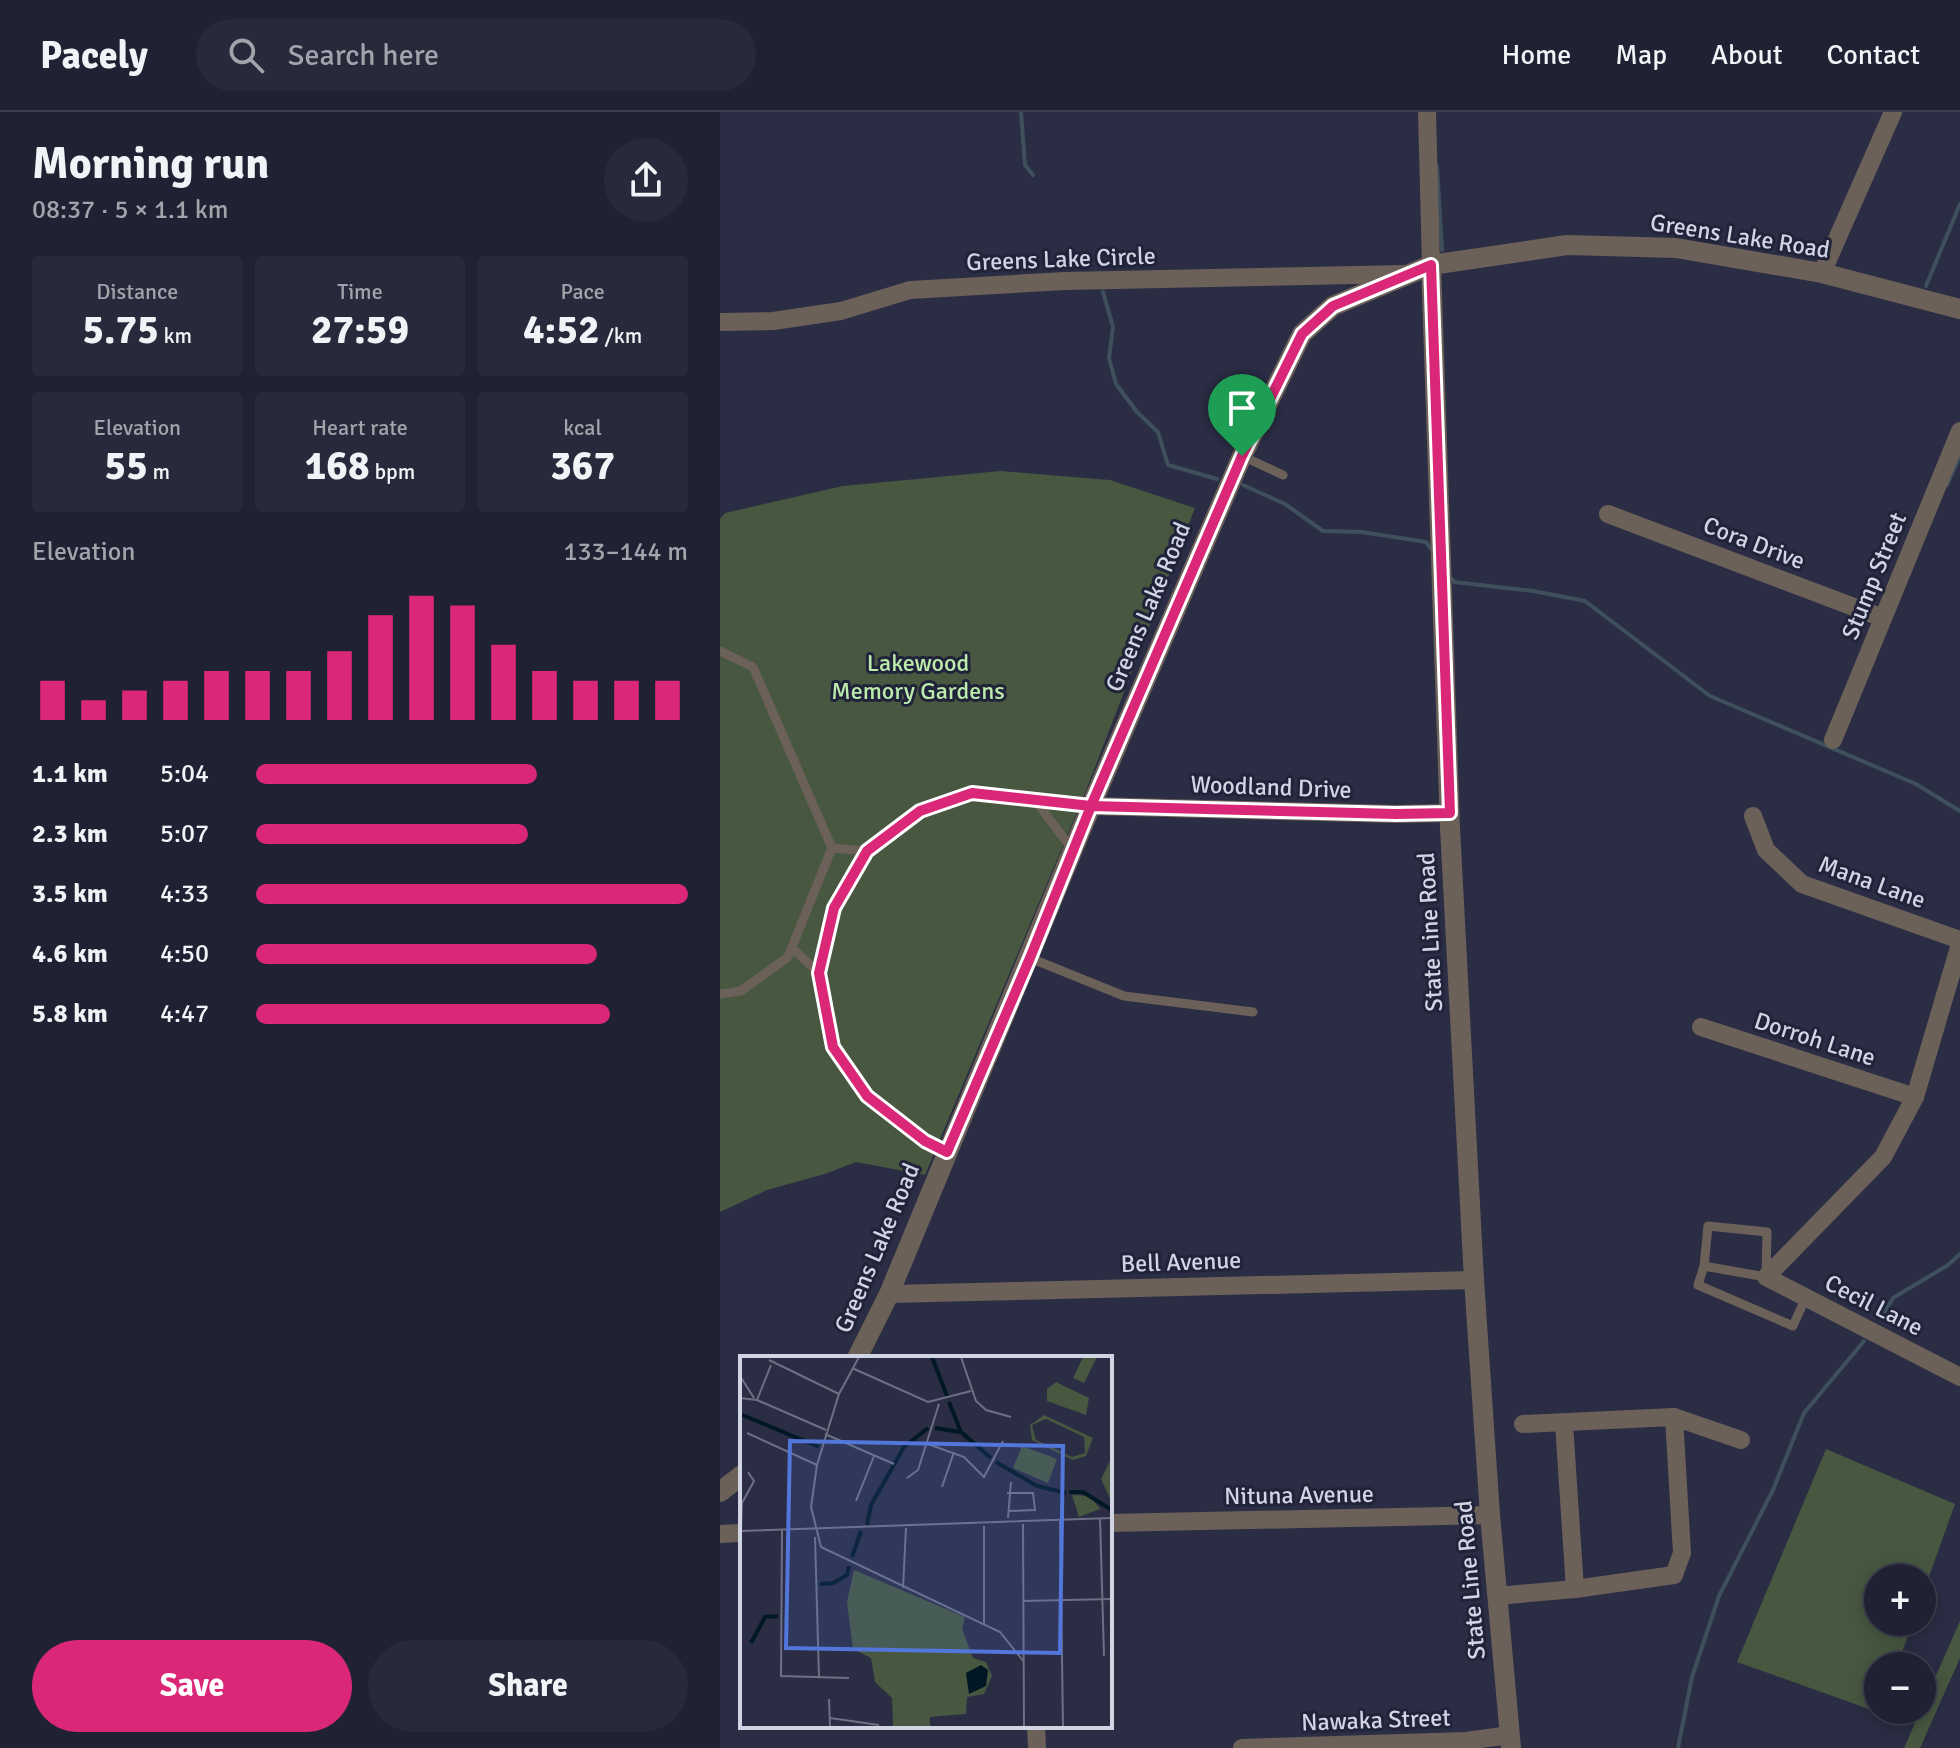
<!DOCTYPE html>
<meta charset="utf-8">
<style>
:root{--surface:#202233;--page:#282a3b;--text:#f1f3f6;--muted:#a2a4ac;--line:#3d3f4e;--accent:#db2777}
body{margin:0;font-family:Signika,sans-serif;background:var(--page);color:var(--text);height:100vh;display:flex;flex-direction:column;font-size:30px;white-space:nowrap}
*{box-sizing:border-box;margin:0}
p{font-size:26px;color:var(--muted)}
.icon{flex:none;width:44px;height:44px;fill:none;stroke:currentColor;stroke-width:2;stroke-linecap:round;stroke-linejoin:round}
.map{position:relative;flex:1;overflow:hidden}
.panel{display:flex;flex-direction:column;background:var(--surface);width:720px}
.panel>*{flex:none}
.controls{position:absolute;left:1144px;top:1452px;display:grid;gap:16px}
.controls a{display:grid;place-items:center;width:72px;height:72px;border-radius:50%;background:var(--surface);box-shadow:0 4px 20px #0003,0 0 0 2px var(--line);font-size:40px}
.pin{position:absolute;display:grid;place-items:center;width:68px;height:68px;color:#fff;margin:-82px -34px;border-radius:50% 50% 50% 0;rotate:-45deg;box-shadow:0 0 8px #0007}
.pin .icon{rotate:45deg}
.round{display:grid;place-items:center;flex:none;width:84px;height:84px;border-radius:42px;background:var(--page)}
.headline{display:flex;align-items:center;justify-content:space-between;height:136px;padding:0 32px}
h1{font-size:44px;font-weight:700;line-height:60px}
.figures{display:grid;grid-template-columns:repeat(3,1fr);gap:12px;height:136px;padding:8px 32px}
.figures div{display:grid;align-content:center;border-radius:8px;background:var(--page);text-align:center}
.figures b{font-size:40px;font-weight:700}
.figures small{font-size:22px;font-weight:400}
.figures p{font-size:22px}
.chart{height:224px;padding:16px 32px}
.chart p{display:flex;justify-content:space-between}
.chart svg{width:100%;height:144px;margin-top:8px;stroke:var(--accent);stroke-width:6}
.button{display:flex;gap:16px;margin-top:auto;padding:16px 32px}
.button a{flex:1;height:92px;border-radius:48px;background:var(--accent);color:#fff;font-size:32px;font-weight:700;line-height:92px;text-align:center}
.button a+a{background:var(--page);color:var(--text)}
ul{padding:0 32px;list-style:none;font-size:26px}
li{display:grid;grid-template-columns:128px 96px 1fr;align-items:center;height:60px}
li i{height:20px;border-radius:10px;background:var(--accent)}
header{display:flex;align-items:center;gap:48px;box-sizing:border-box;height:112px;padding:0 40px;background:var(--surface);border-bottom:2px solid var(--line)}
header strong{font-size:38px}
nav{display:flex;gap:44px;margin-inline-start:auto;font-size:28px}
.search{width:560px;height:72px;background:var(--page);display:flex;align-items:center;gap:20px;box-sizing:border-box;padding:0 28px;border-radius:44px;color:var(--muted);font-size:30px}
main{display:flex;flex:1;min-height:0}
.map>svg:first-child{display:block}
.green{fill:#475740}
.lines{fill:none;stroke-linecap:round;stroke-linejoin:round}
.stream{stroke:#3f505d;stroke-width:4}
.service{stroke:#6c6159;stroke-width:9}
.minor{stroke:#6c6159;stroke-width:18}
.tertiary{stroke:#6c6159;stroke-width:20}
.route-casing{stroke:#fff;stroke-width:16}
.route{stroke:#db2777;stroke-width:10}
.labels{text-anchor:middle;stroke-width:6;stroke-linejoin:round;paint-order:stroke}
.street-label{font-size:24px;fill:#d1d4e3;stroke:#202339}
.park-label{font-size:24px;fill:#bdebac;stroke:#202339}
.inset-river{fill:none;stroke:#001824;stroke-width:4}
.inset-road{fill:none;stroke:#6d7084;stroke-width:2}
.view{fill:#5376db;fill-opacity:0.15;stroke:#5376db;stroke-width:4}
.inset-edge{fill:none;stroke:#d1d4e3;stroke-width:4}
</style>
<header>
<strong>Pacely</strong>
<div class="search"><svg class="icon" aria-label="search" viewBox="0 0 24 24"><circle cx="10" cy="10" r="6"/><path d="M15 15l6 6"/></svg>Search here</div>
<nav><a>Home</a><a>Map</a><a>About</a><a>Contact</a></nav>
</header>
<main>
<section class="panel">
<div class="headline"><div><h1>Morning run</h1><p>08:37 · 5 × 1.1 km</p></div><a class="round"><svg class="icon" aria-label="share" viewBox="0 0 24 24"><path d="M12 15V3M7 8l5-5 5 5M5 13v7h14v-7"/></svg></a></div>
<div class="figures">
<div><p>Distance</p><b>5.75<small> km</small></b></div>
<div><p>Time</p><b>27:59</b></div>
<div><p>Pace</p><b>4:52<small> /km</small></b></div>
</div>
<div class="figures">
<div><p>Elevation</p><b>55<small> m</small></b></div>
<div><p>Heart rate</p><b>168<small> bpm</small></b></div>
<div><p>kcal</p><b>367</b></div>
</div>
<div class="chart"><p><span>Elevation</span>133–144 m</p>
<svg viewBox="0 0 160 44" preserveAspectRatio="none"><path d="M5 44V32M15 44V38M25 44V35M35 44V32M45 44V29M55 44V29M65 44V29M75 44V23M85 44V12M95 44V6M105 44V9M115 44V21M125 44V29M135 44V32M145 44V32M155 44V32"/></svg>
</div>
<ul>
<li><b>1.1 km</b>5:04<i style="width:65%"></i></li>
<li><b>2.3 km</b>5:07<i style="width:63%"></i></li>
<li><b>3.5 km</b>4:33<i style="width:100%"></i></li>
<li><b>4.6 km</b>4:50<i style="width:79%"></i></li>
<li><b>5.8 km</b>4:47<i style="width:82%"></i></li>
</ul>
<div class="button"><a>Save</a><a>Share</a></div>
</section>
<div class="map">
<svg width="1240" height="1636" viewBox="0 0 1240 1636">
<rect width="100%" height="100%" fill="#2a2d44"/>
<g class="green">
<polygon points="281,359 390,368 475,396 367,676 205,1063 136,1050 105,1062 47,1078 0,1100 0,407 5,401 123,374"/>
<polygon points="1106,1337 1235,1392 1202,1484 1202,1466 1158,1466 1158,1510 1193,1510 1177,1554 1158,1554 1158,1598 1161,1598 1160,1601 1017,1550"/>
<polygon points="1240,1509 1240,1546 1200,1636 1184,1636"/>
</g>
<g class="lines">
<g class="stream">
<polyline points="301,0 305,53 313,63"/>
<polyline points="717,54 722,138"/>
<polyline points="1206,174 1240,92"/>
<polyline points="383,180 393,215 389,246 396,272 417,300 438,320 448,353 497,367"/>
<polyline points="523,373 565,392 603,419 642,420 706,430 711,437"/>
<polyline points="1227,373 1240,344"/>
<polyline points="732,467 734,470 813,479 865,489 990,584 1196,672 1240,699"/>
<polyline points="1162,1205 1173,1186 1228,1153 1240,1142"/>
<polyline points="958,1636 972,1565 999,1484 1053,1378 1084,1301 1144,1229"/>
</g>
<g class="service">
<polyline points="522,344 563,363"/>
<polyline points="0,539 33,555 112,736 68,845 21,879 0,882"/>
<polyline points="315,688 371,694"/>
<polyline points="112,736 147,739 200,699 252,681 315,688 352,737"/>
<polyline points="72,836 99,861 113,935 147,984 205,1029 227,1040"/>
<polyline points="310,846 404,884 533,900"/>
<polyline points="99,861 114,796 147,739"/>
<polyline points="984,1154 1046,1165 1047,1120 988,1114 984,1154 978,1173 1073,1214 1086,1185"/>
</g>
<g class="minor">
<polyline points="707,0 711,153"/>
<polyline points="1102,161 1173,0"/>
<polyline points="0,210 53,209 121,199 190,178 345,169 685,162"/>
<polyline points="888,402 1163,506"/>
<polyline points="1113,628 1240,319"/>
<polyline points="371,694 676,702 730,701"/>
<polyline points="1033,704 1046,738 1082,772 1240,828"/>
<polyline points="1240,832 1195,985 1163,1045 1046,1165 1240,1265"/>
<polyline points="981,915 1195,985"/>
<polyline points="169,1182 754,1168"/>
<polyline points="803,1312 954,1305 1021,1328"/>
<polyline points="844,1312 855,1477 954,1463 962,1441 954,1305"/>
<polyline points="390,1411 770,1403"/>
<polyline points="0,1422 22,1421"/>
<polyline points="777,1484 855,1477"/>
<polyline points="316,1614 317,1636"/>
<polyline points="522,1636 746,1629 790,1623"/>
</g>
<g class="tertiary">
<polyline points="711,153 730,716 754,1168 770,1403 791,1636"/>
<polyline points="137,1246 169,1182 371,694 522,344 582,222 613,194 711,153 847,133 956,136 1102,161 1240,197"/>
<polyline points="0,1380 22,1363"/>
</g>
</g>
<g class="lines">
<defs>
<polyline id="route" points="522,344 371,694 252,681 200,699 147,739 114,796 99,861 113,935 147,984 205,1029 227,1040 310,846 371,694 676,702 730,701 711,153 613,194 582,222 522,344"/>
</defs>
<use href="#route" class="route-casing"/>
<use href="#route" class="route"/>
</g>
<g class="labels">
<g class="street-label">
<text transform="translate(1020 124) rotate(9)" y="8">Greens Lake Road</text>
<text transform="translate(341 147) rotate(-2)" y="8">Greens Lake Circle</text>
<text transform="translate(1034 431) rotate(21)" y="8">Cora Drive</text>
<text transform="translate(1154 464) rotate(-68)" y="8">Stump Street</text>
<text transform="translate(428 495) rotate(-67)" y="8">Greens Lake Road</text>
<text transform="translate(551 675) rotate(2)" y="8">Woodland Drive</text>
<text transform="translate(1152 770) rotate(20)" y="8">Mana Lane</text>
<text transform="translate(710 820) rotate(-93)" y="8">State Line Road</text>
<text transform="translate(1095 927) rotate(18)" y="8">Dorroh Lane</text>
<text transform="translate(157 1136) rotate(-67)" y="8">Greens Lake Road</text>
<text transform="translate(461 1150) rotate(-2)" y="8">Bell Avenue</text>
<text transform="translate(1154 1193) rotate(27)" y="8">Cecil Lane</text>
<text transform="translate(579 1383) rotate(-1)" y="8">Nituna Avenue</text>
<text transform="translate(750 1468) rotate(-95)" y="8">State Line Road</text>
<text transform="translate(656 1608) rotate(-2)" y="8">Nawaka Street</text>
</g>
<g class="park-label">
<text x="198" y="559">Lakewood<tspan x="198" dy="28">Memory Gardens</tspan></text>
</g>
</g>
<g transform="translate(20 1244)">
<rect width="372" height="372" fill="#2a2d44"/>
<path d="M343,1H357L344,27L333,22ZM316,26L349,42L346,59L307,45V33ZM304,59L353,82L346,100L333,104L292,84L290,69ZM306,63L344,81L345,97L332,101L296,84L292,69ZM282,90L317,103L308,127L273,112ZM372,101V147L361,123ZM332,139L350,140L360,153L339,161ZM114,214L225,261L222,273L233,302L246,306L252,320L244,338L227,341L226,358L190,361V371H153L152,342L135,326L131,302L113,293L107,246Z" fill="#475740" fill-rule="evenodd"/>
<path d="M241,309L248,314L246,330L229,338L226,317Z" fill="#001824"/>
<path class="inset-river" d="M192,1L207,40M209,46L221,76L251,102M0,58L79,91M195,72L220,76M256,106L297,130L326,137M329,136H343L372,154M127,169L131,149L164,91L188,72M112,201L121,175M80,228L93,227L107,219L109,210M11,287L25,261L38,260"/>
<path class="inset-road" d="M119,1L99,38L77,109L71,151L81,191L260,276L284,306M221,1L236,45L246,54L271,61M29,4L99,38M112,12L188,46L231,35M0,20L14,42M0,42L17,44L86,74M17,44L31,9M7,77L77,109M85,78L154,108M188,88L224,101L244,121L263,85M167,122L178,114L199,48M202,131L214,96M267,137H293L295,154L268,155M116,145L134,100M268,162L271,126M360,162L364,300M320,165L323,371M283,168L284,371M244,170V268M42,174L41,320L109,322M0,175L372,162M1,175L2,147L14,125L8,116M75,181L79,321M163,232L166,172M283,245L372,243M89,343L90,371M90,362L139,369"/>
<path class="view" d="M50,85L323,90L320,297L46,292Z"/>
<rect width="372" height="372" class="inset-edge"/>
</g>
</svg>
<div class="controls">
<a>+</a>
<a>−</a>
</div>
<div class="pin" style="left:522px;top:344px;background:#1e9e55"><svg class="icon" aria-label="arrive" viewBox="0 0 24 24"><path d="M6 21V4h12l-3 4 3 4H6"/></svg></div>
</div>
</main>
